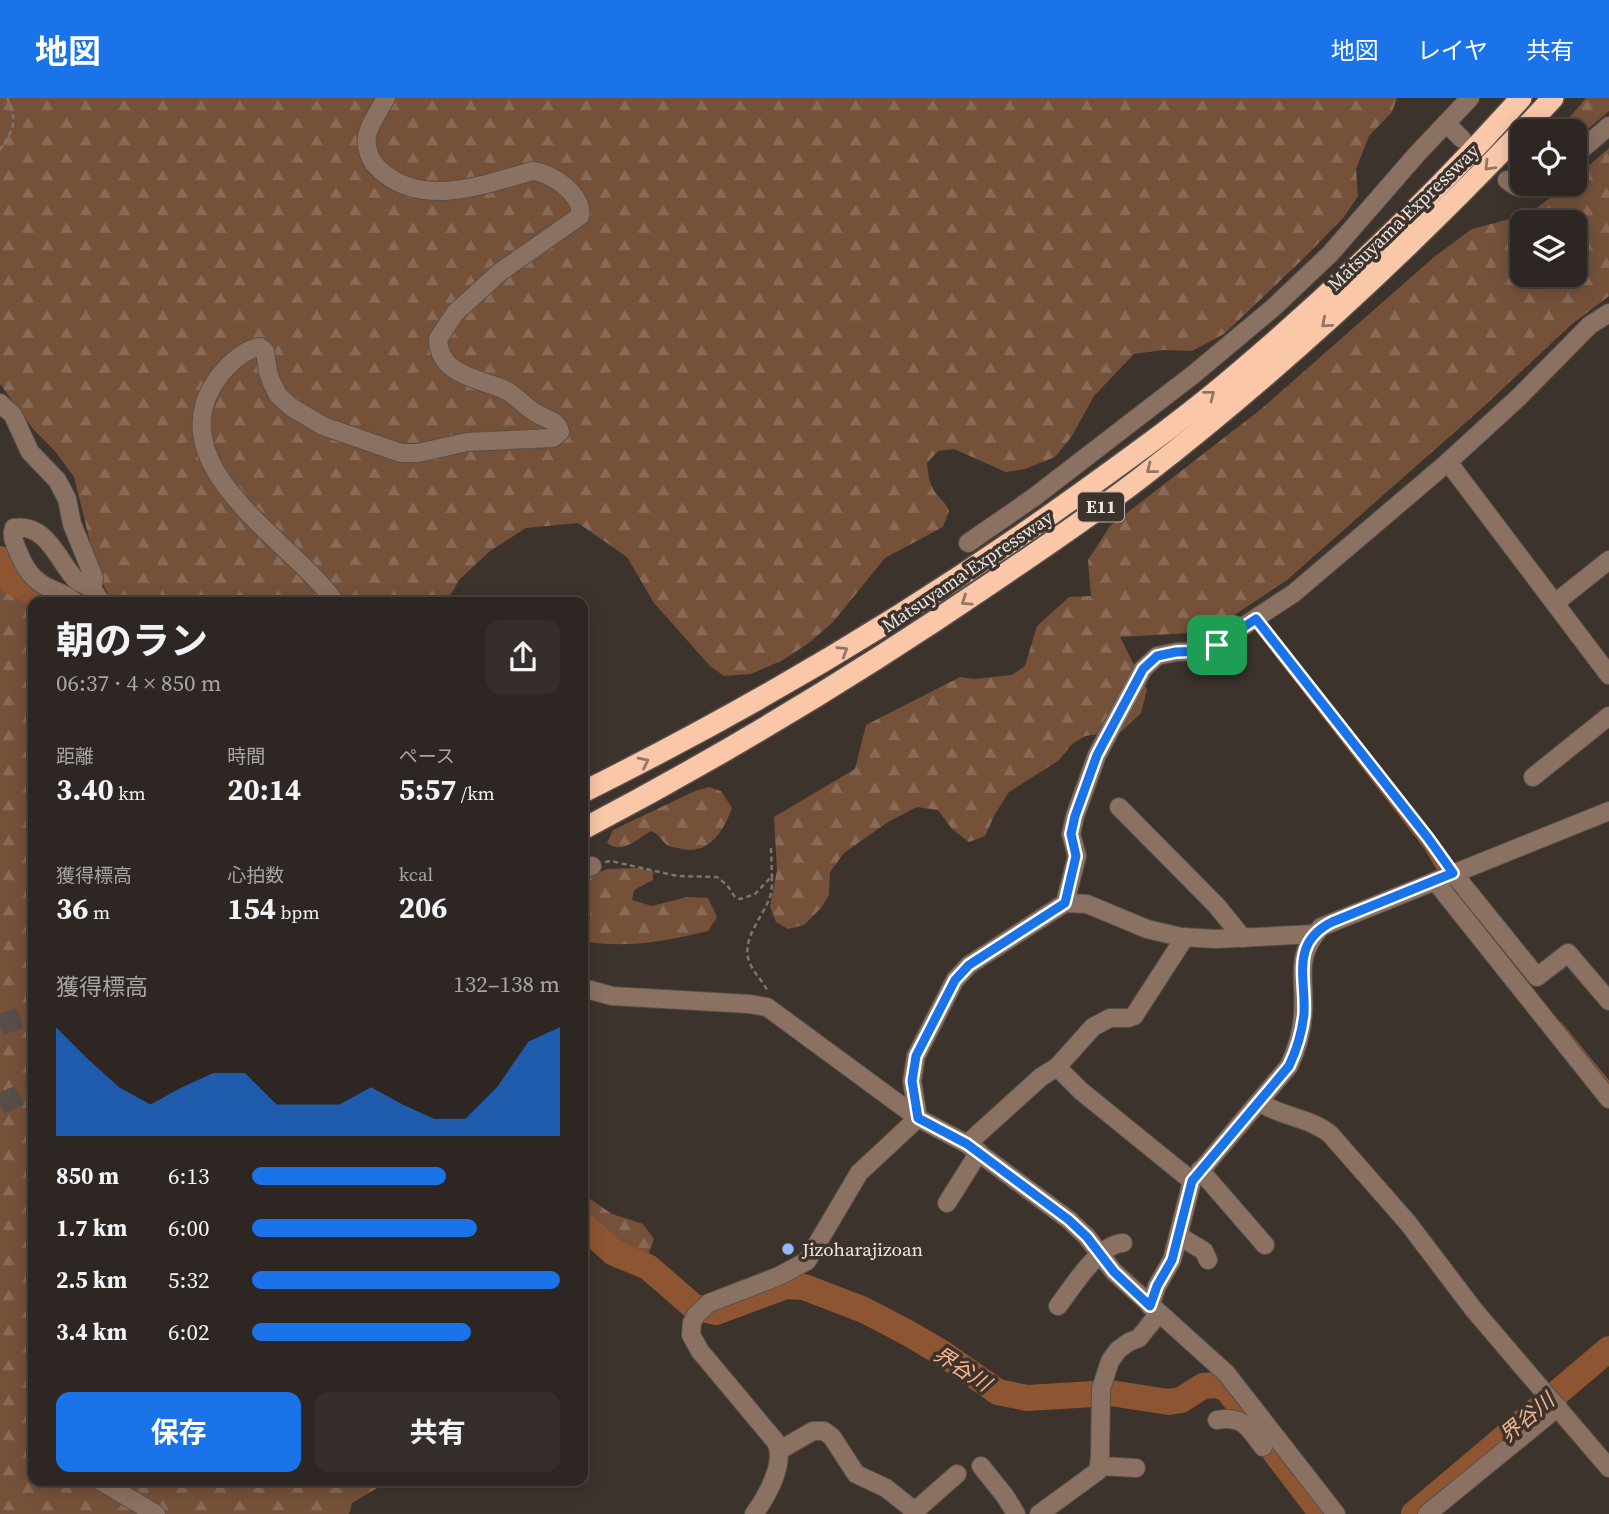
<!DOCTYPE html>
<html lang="ja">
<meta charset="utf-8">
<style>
:root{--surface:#2e2622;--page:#362e2a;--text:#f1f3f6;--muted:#a7a5a5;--line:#494340;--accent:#1a73e8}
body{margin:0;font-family:"Source Serif 4","Noto Sans JP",serif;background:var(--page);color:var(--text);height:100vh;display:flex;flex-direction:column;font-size:26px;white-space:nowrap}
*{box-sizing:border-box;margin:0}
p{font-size:23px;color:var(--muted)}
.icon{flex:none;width:38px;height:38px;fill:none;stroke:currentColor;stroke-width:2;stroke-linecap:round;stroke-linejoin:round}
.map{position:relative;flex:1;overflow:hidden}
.panel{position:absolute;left:28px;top:499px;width:560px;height:889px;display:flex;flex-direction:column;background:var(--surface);border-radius:14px;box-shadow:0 4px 18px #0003,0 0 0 2px var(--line)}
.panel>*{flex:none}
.controls{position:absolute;left:1510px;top:21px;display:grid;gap:14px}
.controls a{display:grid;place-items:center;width:77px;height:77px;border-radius:14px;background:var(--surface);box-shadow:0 4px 18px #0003,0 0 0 2px var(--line);font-size:35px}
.pin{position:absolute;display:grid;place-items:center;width:60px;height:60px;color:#fff;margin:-30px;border-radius:14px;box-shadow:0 4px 10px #0006}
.round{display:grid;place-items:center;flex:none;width:74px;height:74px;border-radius:14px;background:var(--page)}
.headline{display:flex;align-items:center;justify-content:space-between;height:119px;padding:0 28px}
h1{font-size:38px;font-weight:700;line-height:52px}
.figures{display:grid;grid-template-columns:repeat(3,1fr);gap:10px;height:119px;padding:7px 28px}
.figures div{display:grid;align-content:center}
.figures b{font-size:30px;font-weight:700}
.figures small{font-size:19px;font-weight:400}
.figures p{font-size:19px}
.chart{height:196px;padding:14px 28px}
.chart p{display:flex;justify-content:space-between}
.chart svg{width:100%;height:126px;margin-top:7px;fill:var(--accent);opacity:.7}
.primary-button{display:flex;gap:14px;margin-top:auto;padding:14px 28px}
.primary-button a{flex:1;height:80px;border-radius:14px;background:var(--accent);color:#fff;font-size:28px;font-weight:700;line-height:80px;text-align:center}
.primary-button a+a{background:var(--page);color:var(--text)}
ul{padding:0 28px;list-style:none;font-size:23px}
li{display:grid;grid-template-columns:112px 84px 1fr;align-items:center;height:52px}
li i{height:18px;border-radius:9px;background:var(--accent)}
header{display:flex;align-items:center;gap:42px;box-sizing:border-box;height:98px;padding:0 35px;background:var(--accent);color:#fff}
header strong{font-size:33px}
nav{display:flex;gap:38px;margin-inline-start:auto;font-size:24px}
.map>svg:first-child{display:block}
.forest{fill:url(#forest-firs);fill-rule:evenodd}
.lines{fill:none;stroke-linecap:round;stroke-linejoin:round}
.stream{stroke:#8d5532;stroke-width:4.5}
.river{stroke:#8d5532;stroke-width:26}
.highway-tunnel{stroke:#574e48;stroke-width:21;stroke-dasharray:21 10;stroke-linecap:butt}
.minor-casing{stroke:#594f4a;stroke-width:20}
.highway-casing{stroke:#594f4a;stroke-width:24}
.path{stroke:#7d746f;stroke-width:2.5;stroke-dasharray:5 3.5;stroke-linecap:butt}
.minor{stroke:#8b7162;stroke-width:18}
.highway{stroke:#fac7a9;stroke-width:21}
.oneway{stroke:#927665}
.route-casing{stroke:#fff;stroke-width:14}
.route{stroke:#1a73e8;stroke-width:9}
.poi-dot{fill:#91b8fd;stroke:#3d332d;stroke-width:2.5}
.labels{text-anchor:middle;stroke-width:7;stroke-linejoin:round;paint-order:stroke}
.shield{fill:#3d332d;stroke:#b8b0ab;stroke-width:2}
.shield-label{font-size:18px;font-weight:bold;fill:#ece5e1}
.street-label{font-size:19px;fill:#ece5e1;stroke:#3d332d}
.poi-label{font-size:19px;fill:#ece5e1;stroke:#3d332d;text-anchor:start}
.water-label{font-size:21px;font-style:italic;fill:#f8b58d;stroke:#3d332d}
</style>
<header>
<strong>地図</strong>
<nav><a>地図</a><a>レイヤ</a><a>共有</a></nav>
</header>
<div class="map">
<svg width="1609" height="1416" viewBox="0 0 1609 1416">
<defs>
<pattern id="forest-firs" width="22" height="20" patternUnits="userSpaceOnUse" patternTransform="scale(1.75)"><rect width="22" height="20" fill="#75513a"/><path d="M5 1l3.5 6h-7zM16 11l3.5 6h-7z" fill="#896a56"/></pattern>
</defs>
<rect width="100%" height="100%" fill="#3d332d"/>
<g class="forest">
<path d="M0,0H1397L1392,14L1369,38L1356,71L1358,98L1344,119L1302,162L1224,236L1192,253L1163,252L1134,256L1094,298L1072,338L1055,359L1025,371L1006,374L954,351L938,353L927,365C928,375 929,385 935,394C940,401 946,405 949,413L943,429L885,460L833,524L809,545L783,562L751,576L724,578L710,568L654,505L627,459L578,425L526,430L490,453L460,481L446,504H116L109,498L98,476L74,379L55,353L33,331L0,286Z"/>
<polygon points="1586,0 1609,0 1609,13 1575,42 1575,33 1558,33"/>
<path d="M1609,50V198L1572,226L1482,310L1287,482L1209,534L1120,539L1147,592L1141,615L1122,633L1085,638L1072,646L1058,663L1009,694L995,716L985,738L969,744L952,731L938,712L917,709L888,724L844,755L830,774L829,797L821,810L804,827L788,831L776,824L770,809L777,772L774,719L855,671L866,627L960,579L974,581L1012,577L1025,568L1037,528L1069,499L1091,498L1088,462L1110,428L1260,312L1434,159L1472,131L1529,116L1568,86H1575V80ZM1522,124H1575V177H1522Z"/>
<polygon points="0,488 11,497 33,504 33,1382 389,1383 352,1405 349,1416 0,1416"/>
<path d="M709,689L721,693L732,710C723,735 707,759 678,750C676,750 668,748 667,747C661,742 659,736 651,733C636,741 624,757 607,745L613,732L695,693Z"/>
<path d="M636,770L653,773V782L634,792L632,802L652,808L687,799L708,800L717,819L708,833C668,843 624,851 583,843V780L608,771Z"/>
<polygon points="583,1096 612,1116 643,1126 654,1141 649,1155 638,1160 583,1148"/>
</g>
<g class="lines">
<g class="stream">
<polyline points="1257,531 1426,749 1442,776"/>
<polyline points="1560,926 1609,986"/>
</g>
<g class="river">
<polyline points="0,461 12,484 54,504"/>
<polyline points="583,1127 614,1155 648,1169 694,1209 716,1214 786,1188 804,1189 864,1212 908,1235 942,1255 998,1294 1027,1300 1110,1295 1169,1304 1181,1302 1203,1288 1217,1287 1227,1291 1322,1416"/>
<polyline points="1414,1416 1609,1251"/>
</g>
<g class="highway-tunnel">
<polyline points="0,927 33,915"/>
<polyline points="0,1006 33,991"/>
</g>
<defs>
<g id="minor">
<polyline points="1446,25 1462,41"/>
<polyline points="1575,57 1609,28"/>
<path d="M1507,82C1518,91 1525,93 1537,86"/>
<polyline points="0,305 13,317 30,354 57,382 67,401 72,426 94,480 92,491"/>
<polyline points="1448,364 1609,577"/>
<polyline points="968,445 1033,400 1194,276 1273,210 1330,156 1417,56 1470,0"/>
<path d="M75,504C68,497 60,495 51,491C32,483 24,469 17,451C14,443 11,438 14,430C47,425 58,463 76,482C81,486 86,487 91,490C95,493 98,500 101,504"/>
<path d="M335,504C293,444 164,373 212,289C222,272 241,252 260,249L265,253L268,274L272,285L278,297L291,309L323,328L401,355H418L467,344L553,340L560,334C558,322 545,321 536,315C525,309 516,297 505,292C479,280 439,278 438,241L455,215L500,174L580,118C584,97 551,74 532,73C483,87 419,112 377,69C369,61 364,45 368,34C372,22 380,11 386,0"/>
<polyline points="1555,505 1609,462"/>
<polyline points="1533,679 1609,618"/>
<polyline points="1119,709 1216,807 1243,840"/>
<polyline points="583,771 592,768"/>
<polyline points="1453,775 1537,879 1568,855 1609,903"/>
<polyline points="1435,783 1609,1001"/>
<polyline points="1065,805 1077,758 1071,736 1075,718 1097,657 1143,571 1157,558 1176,554 1206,553 1294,495 1448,364 1519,299 1590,227 1609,215"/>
<polyline points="583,890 612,898 749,906 767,909 918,1020 967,1046 1069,1122 1087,1139 1114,1174 1226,1275 1336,1416"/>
<polyline points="1057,969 1081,993 1192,1083"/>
<path d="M1259,1004C1281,1019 1309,1019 1330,1036L1408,1125L1474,1212L1609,1370"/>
<polyline points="967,1046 1041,979 1057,969 1093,929 1110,920 1128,920 1134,918 1185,839"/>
<polyline points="1200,1072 1265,1147"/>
<polyline points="947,1105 979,1054"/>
<polyline points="1179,1138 1204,1153 1208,1162"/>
<path d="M1058,1208C1073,1189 1098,1146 1123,1145"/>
<path d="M1150,1208L1157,1188L1172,1162L1192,1083L1289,968C1297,951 1302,935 1303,916C1306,880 1293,861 1321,829L1609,713"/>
<path d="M1217,1322C1243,1317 1249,1330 1263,1349"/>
<polyline points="780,1352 813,1333 824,1333 832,1339 856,1376 886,1390 915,1413 957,1376"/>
<polyline points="981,1368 1005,1398 1016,1416"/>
<polyline points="1100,1368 1136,1370"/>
<polyline points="99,1382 156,1416"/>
<path d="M754,1416C767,1398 786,1365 776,1344L700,1253L691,1237L692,1225L696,1217L709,1205L779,1178L807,1163L859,1075L918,1020L912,983L916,958L955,882L969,867L1065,805L1087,806L1147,831L1181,839L1216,841L1315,836"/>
<polyline points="1039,1416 1098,1373 1100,1360 1101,1291 1110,1263 1118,1252 1129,1244 1139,1240 1159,1215"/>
<polyline points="1427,1416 1558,1309"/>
</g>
<g id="highway">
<path d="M583,694C756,608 921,510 1078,397C1132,358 1187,319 1238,275C1338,190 1433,98 1521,0"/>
<path d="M583,731C724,657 861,574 993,484C1043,450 1094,416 1143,378C1290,264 1426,136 1553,0"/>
</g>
</defs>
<use href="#minor" class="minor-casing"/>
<use href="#highway" class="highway-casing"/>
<g class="path">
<path d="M0,52C14,30 18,24 7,0"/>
<polyline points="1265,532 1443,761"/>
<polyline points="771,750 772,778"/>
<path d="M605,764L611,763L677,778L717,779L727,787L735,799L740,801L755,796L772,778C772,788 772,797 767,806C759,823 742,843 749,863C753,874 762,882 767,892"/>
</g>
<use href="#minor" class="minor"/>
<use href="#highway" class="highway"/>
</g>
<defs><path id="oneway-chevron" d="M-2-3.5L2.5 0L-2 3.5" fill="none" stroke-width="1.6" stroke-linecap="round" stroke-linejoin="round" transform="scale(1.75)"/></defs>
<g class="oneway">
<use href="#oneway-chevron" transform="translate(1489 68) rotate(134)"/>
<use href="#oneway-chevron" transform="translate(1326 225) rotate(139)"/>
<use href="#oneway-chevron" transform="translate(1210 297) rotate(-38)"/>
<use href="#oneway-chevron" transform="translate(1151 371) rotate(142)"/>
<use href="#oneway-chevron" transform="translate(966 503) rotate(146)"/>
<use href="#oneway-chevron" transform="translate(843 553) rotate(-32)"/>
<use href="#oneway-chevron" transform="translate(644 664) rotate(-26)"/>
</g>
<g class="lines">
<defs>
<path id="route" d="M1256,521L1428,740L1453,775L1332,824C1290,845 1306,879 1304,916C1302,935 1297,951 1289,968L1192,1083L1172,1162L1157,1188L1150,1208L1114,1174L1087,1139L1069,1122L967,1046L918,1020L912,983L916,958L955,882L969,867L1065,805L1076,758L1071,736L1075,718L1097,657L1143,571L1157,558L1176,554L1206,553Z"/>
</defs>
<use href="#route" class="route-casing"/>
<use href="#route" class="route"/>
</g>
<circle class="poi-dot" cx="788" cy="1151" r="7"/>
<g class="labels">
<rect class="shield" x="1078" y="394.5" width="46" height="29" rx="5"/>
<g class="shield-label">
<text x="1101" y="415">E11</text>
</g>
<g class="street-label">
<text transform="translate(1403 119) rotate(-44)" y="7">Matsuyama Expressway</text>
<text transform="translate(967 473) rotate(-34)" y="7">Matsuyama Expressway</text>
</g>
<g class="poi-label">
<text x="802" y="1158">Jizoharajizoan</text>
</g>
<g class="water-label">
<text transform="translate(962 1271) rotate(33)" y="7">界谷川</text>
<text transform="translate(1527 1320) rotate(-40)" y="7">界谷川</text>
</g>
</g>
</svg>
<div class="controls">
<a><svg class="icon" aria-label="locate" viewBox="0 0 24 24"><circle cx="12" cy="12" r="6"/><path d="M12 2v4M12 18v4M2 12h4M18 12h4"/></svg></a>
<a><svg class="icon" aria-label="layers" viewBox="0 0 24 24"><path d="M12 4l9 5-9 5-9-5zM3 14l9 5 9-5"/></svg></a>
</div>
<div class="pin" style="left:1217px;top:547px;background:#1e9e55"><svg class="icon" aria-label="arrive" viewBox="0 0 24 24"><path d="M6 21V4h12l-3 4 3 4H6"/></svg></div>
<section class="panel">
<div class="headline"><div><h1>朝のラン</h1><p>06:37 · 4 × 850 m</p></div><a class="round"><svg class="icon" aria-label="share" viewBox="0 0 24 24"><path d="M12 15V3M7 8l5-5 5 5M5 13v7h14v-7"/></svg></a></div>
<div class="figures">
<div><p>距離</p><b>3.40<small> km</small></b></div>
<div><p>時間</p><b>20:14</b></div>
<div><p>ペース</p><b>5:57<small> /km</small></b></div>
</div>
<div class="figures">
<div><p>獲得標高</p><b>36<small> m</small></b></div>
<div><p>心拍数</p><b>154<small> bpm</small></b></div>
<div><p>kcal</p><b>206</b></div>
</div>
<div class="chart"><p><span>獲得標高</span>132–138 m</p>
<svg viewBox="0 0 160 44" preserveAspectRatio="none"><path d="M0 44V6L10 17L20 27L30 33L40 27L50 22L60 22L70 33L80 33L90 33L100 27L110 33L120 38L130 38L140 27L150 11L160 6V44z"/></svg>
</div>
<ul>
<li><b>850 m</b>6:13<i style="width:63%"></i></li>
<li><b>1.7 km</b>6:00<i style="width:73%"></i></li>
<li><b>2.5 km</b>5:32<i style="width:100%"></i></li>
<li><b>3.4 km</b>6:02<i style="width:71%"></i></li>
</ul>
<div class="primary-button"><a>保存</a><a>共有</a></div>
</section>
</div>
